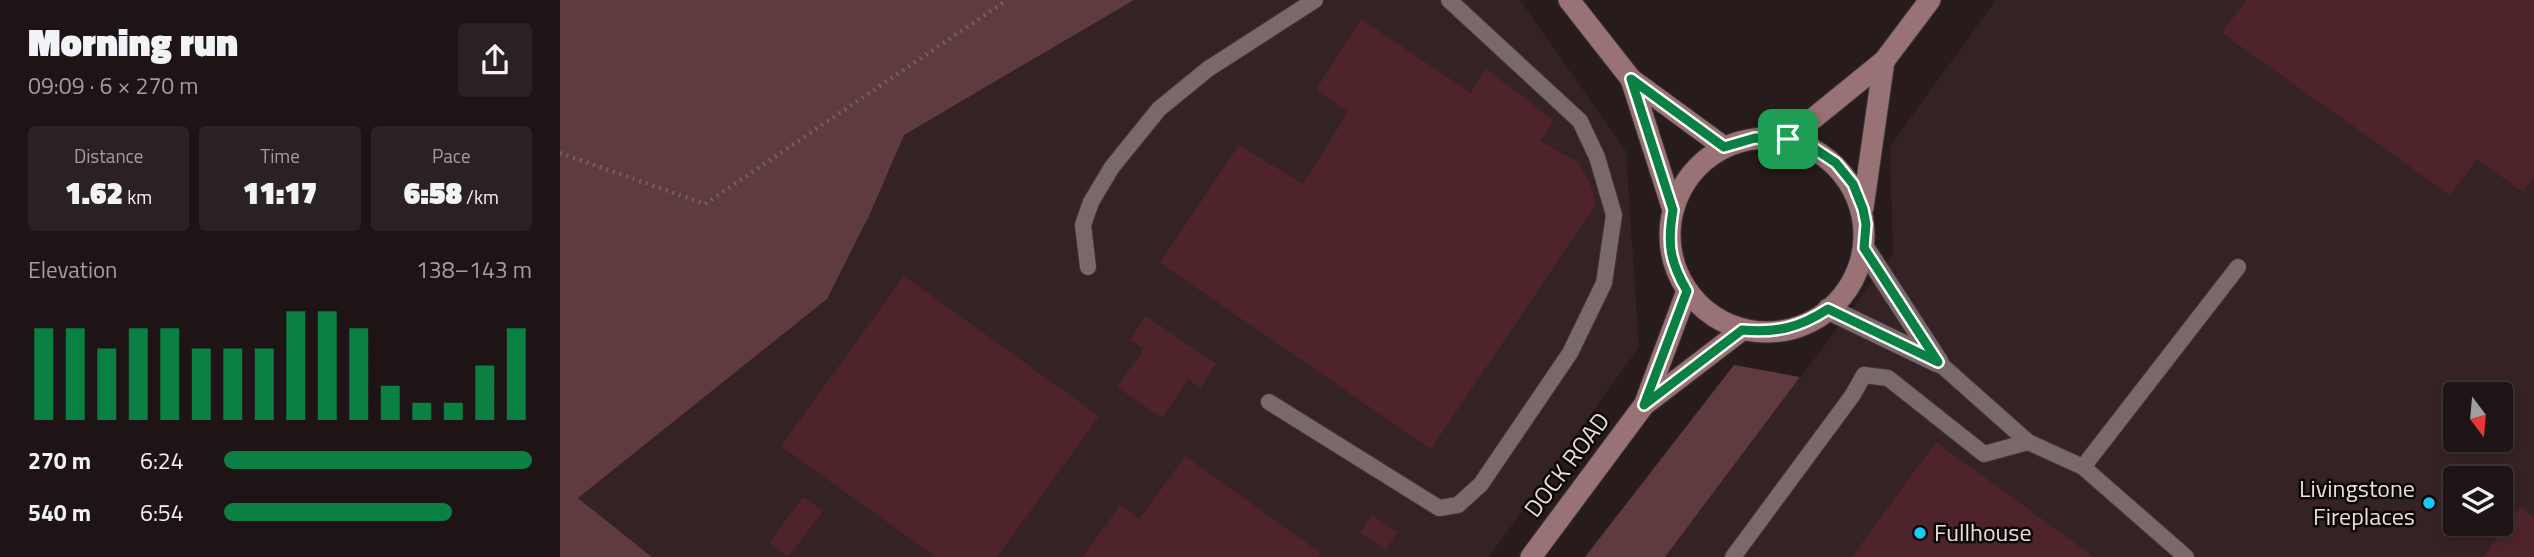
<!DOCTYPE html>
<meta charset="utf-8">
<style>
:root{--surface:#1e1415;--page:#2b2122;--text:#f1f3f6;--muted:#a19ea0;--line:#3c3334;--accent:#0b8043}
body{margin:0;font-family:"Titillium Web",sans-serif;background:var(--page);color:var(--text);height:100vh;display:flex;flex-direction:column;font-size:26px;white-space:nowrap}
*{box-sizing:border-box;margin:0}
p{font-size:23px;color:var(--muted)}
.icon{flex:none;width:38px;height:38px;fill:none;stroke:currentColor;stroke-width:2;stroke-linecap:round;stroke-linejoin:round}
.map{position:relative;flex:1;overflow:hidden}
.sheet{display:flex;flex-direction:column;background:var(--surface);width:560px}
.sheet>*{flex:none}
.needle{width:46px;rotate:164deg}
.controls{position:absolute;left:1883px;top:382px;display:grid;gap:14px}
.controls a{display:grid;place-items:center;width:70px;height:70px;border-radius:7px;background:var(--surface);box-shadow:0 4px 10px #0003,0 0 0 2px var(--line);font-size:35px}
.pin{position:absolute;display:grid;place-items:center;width:60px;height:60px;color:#fff;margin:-30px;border-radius:14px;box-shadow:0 4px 10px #0006}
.round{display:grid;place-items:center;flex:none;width:74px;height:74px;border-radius:7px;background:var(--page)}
.summary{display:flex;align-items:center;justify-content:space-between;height:119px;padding:0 28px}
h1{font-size:38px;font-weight:800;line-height:52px}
.stats{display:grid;grid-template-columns:repeat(3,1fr);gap:10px;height:119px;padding:7px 28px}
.stats div{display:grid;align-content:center;border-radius:7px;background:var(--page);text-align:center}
.stats b{font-size:30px;font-weight:800}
.stats small{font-size:19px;font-weight:400}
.stats p{font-size:19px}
.chart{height:196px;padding:14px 28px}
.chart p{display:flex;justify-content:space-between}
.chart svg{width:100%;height:126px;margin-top:7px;stroke:var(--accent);stroke-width:6}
ul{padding:0 28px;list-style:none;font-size:23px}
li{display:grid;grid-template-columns:112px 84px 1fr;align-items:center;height:52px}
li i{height:18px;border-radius:9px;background:var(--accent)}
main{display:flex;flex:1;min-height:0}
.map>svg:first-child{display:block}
.built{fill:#352224;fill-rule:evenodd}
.green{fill:#5f3b3f}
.building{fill:#4e242a}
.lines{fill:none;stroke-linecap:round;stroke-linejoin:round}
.lane-casing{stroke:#3f3636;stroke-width:18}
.street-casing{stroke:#3f3636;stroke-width:23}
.secondary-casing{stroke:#3f3636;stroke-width:23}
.path{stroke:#6d6162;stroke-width:4.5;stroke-dasharray:2 5;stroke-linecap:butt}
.lane{stroke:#79696a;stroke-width:16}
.street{stroke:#79696a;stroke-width:21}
.secondary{stroke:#997276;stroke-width:21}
.route-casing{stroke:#fff;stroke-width:14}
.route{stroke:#0b8043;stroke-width:9}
.poi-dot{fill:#18cafc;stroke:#0d0708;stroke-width:2.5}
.labels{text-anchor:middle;stroke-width:5;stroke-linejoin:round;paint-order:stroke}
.street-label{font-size:24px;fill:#e7dede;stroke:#0d0708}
.poi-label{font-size:24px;fill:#e7dede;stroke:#0d0708;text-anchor:end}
</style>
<main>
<section class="sheet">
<div class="summary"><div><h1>Morning run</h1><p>09:09 · 6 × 270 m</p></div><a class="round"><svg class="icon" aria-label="share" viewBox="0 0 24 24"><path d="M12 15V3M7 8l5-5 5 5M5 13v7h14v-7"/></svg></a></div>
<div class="stats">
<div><p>Distance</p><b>1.62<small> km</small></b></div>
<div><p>Time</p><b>11:17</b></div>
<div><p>Pace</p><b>6:58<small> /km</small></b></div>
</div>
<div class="chart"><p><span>Elevation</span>138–143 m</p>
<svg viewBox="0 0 160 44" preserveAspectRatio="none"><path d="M5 44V12M15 44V12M25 44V19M35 44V12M45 44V12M55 44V19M65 44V19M75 44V19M85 44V6M95 44V6M105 44V12M115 44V32M125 44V38M135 44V38M145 44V25M155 44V12"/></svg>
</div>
<ul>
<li><b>270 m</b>6:24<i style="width:100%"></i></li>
<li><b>540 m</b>6:54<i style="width:74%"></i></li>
</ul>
</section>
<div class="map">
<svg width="1974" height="557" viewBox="0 0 1974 557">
<rect width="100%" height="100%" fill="#281b1c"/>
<g class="built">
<polygon points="574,0 960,0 1066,151 1079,347 929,557 92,557 18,498 267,299 310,214 344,135"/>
<path d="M1436,0H1974V557H1105L1333,254L1330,146ZM1895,394H1941V439H1895ZM1895,478H1941V523H1895Z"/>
</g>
<g class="green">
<polygon points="0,0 574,0 344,135 310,214 267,299 18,498 92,557 0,557"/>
<polygon points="1174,365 1240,377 1105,557 1025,557"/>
</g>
<g class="building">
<polygon points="1686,0 1974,0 1974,176 1963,192 1917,159 1890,195 1662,33"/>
<polygon points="801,19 911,93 925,68 994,121 980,141 1019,163 1030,184 1036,204 871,449 600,263 679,145 743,184 788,112 756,90"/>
<polygon points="344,276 539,416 437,557 376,557 221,446"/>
<polygon points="586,316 656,364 640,388 628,379 602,418 557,387 584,349 570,339"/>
<polygon points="1376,442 1534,557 1292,557"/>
<polygon points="625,456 761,553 758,557 523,557 560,505 580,519"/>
<polygon points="243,497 263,511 228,557 209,543"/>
<polygon points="1961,507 1974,517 1974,557 1923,557"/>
<polygon points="812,515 837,532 826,550 800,533"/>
</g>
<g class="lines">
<defs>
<g id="lane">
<polyline points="528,267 523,225 531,202 552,167 599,109 648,69 755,0"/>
<polyline points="1378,362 1468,442 1523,467 1626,557"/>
<polyline points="709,402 879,508 898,505 921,484 1010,353 1044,283 1054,215 1037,157 1020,121 889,0"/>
<polyline points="1523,467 1678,267"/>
<polyline points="1173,557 1292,396 1304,375 1328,378 1424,454 1468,442"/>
</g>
<g id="street">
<polyline points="1304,248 1378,362"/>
<polyline points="1268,309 1376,361"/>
</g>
<g id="secondary">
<polyline points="1009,0 1071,79 1164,147"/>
<polyline points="1071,79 1113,210"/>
<circle cx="1207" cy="235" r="97"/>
<polyline points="1228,139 1324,61 1370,0"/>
<polyline points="1303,208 1324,61"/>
<polyline points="1085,403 1127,291"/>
<polyline points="971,557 1084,405 1182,330"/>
</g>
</defs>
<use href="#lane" class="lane-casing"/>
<use href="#street" class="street-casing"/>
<use href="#secondary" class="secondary-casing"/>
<polyline class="path" points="0,153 145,204 447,0"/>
<use href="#lane" class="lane"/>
<use href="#street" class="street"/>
<use href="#secondary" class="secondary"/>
</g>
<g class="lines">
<defs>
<path id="route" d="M1071,79L1164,147L1195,138L1228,139L1255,149L1276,163L1293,184L1303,209L1306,224L1304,248L1378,362L1268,309C1239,328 1216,333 1182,330L1084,405L1127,291C1110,262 1107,244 1113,210Z"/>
</defs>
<use href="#route" class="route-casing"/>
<use href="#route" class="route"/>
</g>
<g class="poi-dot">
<circle cx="1869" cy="503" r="7"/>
<circle cx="1360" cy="533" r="7"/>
</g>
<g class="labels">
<g class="street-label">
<text transform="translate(1007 465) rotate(-53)" y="8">DOCK ROAD</text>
</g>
<g class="poi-label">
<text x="1855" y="497">Livingstone<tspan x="1855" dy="28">Fireplaces</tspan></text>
<text x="1374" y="541" text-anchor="start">Fullhouse</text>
</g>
</g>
</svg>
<div class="controls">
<a><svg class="needle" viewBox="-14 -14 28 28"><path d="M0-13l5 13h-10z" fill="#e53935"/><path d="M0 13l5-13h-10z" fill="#a19ea0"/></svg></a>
<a><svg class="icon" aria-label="layers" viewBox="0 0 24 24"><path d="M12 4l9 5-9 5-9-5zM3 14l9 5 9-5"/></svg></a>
</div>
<div class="pin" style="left:1228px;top:139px;background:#1e9e55"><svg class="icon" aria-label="arrive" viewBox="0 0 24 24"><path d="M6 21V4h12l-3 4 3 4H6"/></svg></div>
</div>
</main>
